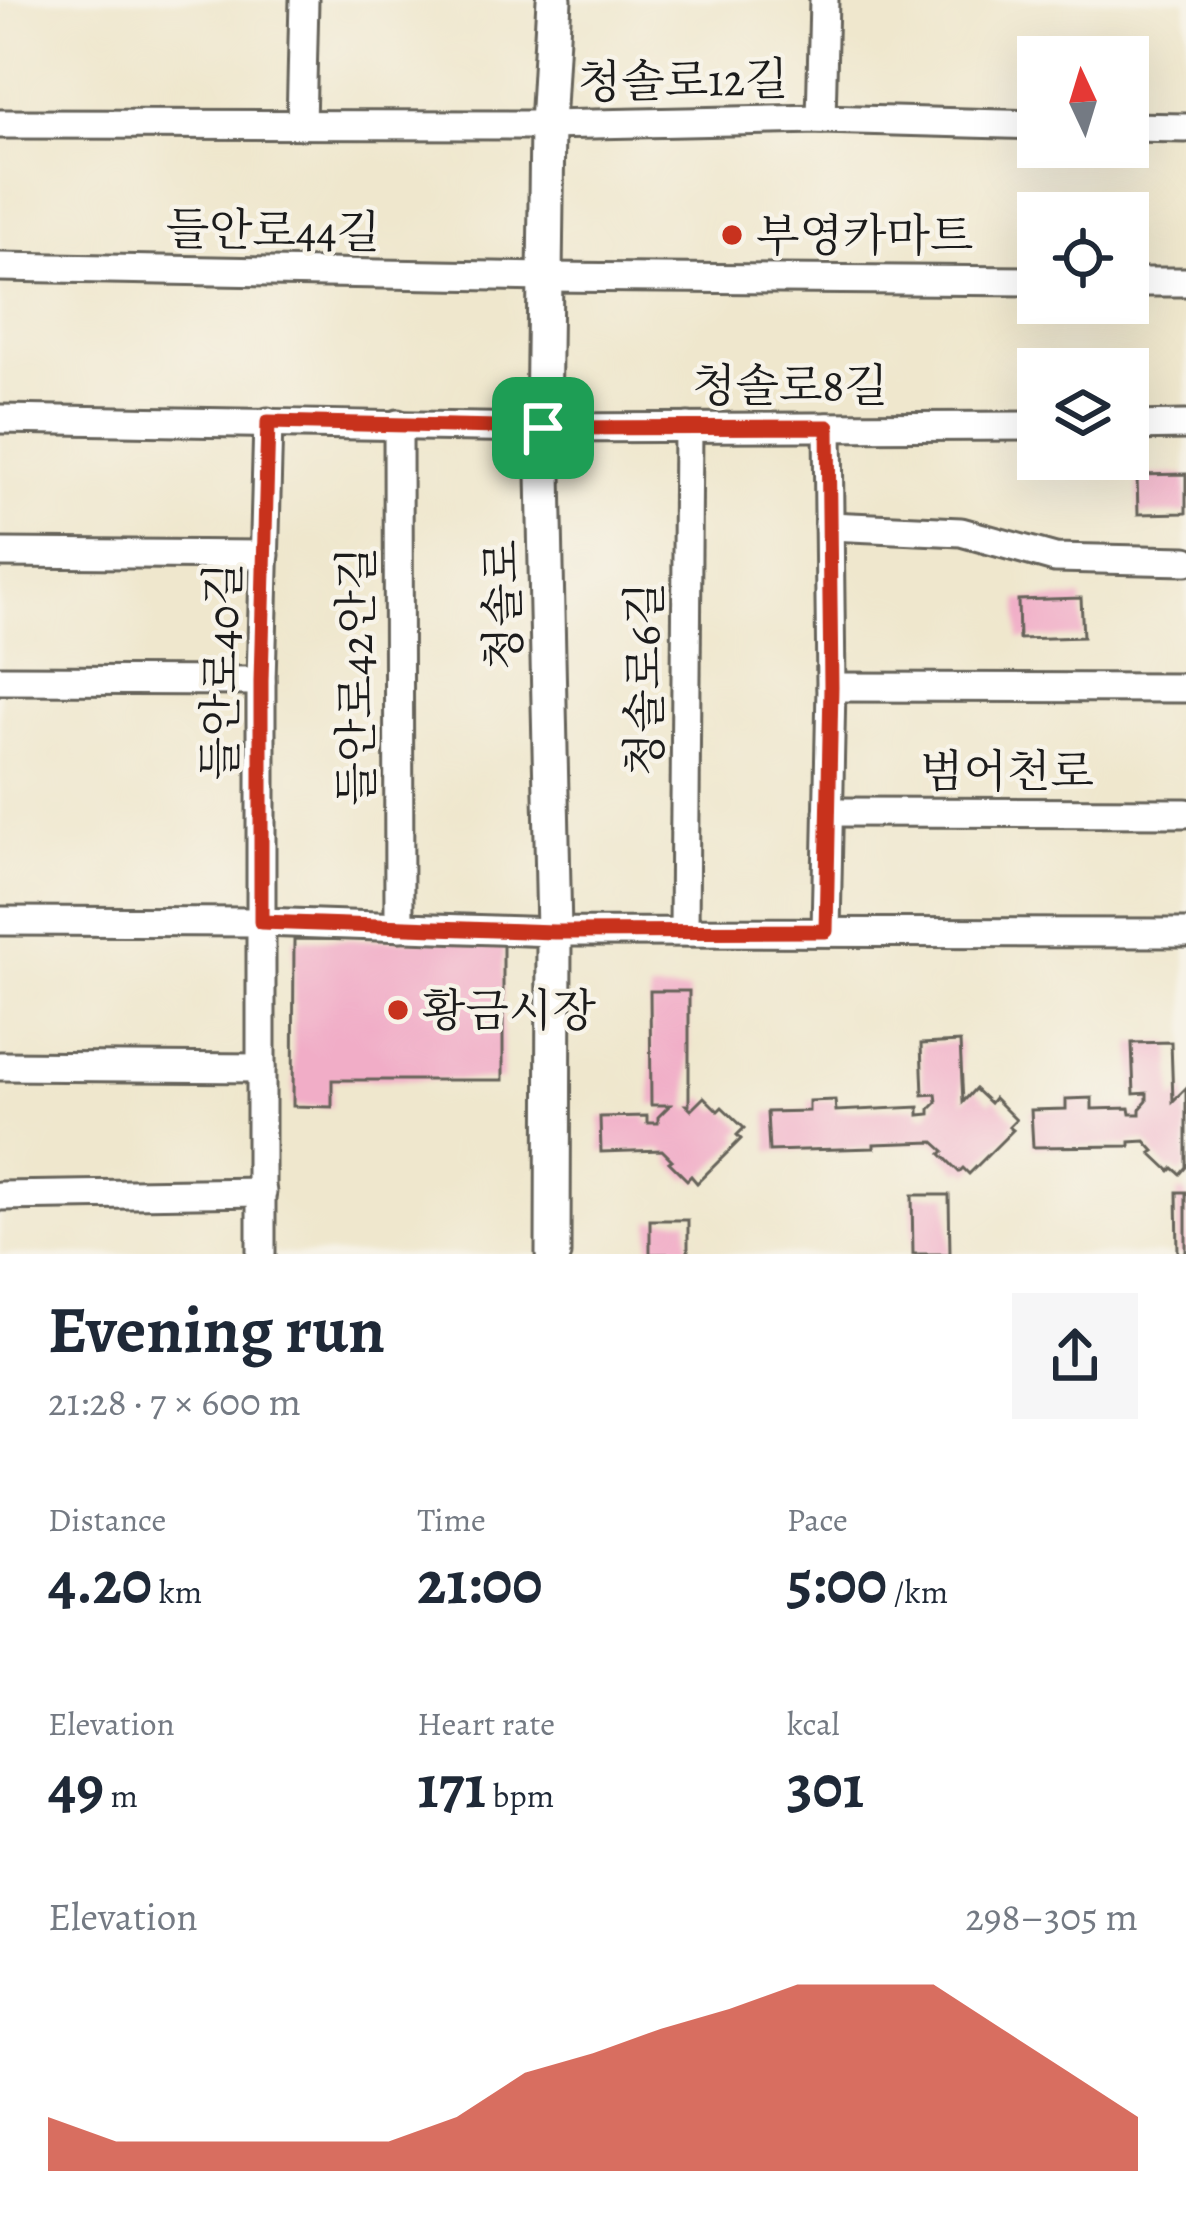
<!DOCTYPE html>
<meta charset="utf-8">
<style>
:root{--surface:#fff;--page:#f6f6f7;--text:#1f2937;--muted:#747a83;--accent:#c8321e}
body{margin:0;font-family:Alegreya,"Noto Serif KR",serif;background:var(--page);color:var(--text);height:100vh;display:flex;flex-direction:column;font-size:45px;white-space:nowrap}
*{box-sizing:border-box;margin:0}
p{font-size:39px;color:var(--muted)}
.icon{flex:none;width:66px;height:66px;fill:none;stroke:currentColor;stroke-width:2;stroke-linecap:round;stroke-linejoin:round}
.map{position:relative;height:1254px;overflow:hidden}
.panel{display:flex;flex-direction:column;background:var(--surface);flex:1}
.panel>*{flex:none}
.needle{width:78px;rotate:356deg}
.buttons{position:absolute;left:1017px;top:36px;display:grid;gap:24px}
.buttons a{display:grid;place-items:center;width:132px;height:132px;border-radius:0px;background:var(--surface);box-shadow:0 12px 48px #0002;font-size:60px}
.pin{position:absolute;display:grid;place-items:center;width:102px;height:102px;color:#fff;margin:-51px;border-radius:24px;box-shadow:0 6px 18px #0006}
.round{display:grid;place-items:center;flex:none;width:126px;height:126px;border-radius:0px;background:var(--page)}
.overview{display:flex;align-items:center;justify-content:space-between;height:204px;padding:0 48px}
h1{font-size:66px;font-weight:600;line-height:90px}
.metrics{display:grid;grid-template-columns:repeat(3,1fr);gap:18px;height:204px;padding:12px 48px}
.metrics div{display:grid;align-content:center}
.metrics b{font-size:60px;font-weight:600}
.metrics small{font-size:33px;font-weight:400}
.metrics p{font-size:33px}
.chart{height:336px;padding:24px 48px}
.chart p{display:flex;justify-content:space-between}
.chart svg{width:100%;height:216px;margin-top:12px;fill:var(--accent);opacity:.7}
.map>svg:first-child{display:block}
.building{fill:#f1adc7}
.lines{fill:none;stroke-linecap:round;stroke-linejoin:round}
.minor-casing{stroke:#66635a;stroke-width:33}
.tertiary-casing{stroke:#66635a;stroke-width:39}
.minor{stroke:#fff;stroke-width:27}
.tertiary{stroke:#fff;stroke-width:33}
.route-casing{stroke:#fff;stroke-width:24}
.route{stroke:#c8321e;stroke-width:15}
.poi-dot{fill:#c8321e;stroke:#f7f3e8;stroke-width:4.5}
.labels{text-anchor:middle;stroke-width:9;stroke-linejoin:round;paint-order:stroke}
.street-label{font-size:45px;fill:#1c1c1c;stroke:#f7f3e8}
.poi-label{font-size:45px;fill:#1c1c1c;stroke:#f7f3e8;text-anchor:start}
</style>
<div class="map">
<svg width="1186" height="1254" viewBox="0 0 1186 1254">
<rect width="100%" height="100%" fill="#f7f3e8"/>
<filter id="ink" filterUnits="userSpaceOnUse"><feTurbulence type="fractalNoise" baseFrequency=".00833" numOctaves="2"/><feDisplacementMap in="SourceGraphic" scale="24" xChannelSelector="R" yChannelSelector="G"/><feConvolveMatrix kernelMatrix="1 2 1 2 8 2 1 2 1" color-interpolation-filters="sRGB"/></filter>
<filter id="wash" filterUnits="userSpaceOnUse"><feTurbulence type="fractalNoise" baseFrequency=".004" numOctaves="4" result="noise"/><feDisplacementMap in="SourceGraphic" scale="48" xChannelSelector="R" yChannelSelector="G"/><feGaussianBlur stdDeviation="2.7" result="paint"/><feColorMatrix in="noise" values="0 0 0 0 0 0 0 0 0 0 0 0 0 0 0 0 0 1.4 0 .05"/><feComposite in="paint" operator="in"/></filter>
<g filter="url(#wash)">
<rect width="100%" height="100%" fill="#efe7cd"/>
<g id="blocks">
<g class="building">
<polygon points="1186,474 1186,513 1138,514 1137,475"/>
<polygon points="1081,598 1083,637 1019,639 1018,600"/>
<polygon points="294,939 503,940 503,1080 332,1080 332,1107 293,1106"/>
<polygon points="650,991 689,991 689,1105 686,1105 691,1110 704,1097 718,1111 722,1107 744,1128 737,1135 741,1139 697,1183 691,1176 687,1180 669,1162 672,1160 662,1150 601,1152 600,1117 647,1116 647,1123 658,1123 658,1117 670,1105 651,1105"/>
<polygon points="960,1042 963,1102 975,1089 990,1103 994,1098 1016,1120 1009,1127 1013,1130 969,1174 963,1168 959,1172 941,1154 944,1151 934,1142 874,1144 874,1148 769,1151 767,1112 809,1111 809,1101 835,1100 836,1111 919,1107 919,1115 930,1114 930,1109 937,1102 936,1094 923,1095 921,1044"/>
<polygon points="1171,1042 1173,1101 1186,1088 1186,1167 1180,1174 1173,1168 1170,1171 1151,1153 1154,1151 1145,1141 1130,1142 1130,1146 1033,1147 1031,1110 1066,1109 1066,1099 1092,1098 1092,1109 1129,1108 1130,1114 1140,1114 1140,1109 1147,1101 1147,1093 1134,1094 1132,1043"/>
<polygon points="1177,1192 1186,1192 1186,1254 1178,1254"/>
<polygon points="912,1195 949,1195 950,1254 913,1254"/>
<rect x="650" y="1220" width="38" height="34"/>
</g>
</g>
</g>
<g filter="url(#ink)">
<use href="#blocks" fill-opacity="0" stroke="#66635a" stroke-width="3"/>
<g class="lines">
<defs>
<g id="minor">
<polyline points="821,119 824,0"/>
<polyline points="0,124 547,125 821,119 1038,125"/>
<polyline points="301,125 304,0"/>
<polyline points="1128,127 1186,128"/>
<polyline points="0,267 544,277 1038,281"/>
<polyline points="1128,282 1186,282"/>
<polyline points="0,419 543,428 1038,426"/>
<polyline points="398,424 399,927"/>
<polyline points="1128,426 1186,425"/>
<polyline points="829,526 961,532 1055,558 1186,561"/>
<polyline points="0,553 265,555"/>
<polyline points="0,680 261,681"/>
<polyline points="831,687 1186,688"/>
<polyline points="828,812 1186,813"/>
<polyline points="0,921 261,922 554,932 1186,933"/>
<polyline points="684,931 688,427"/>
<polyline points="826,931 831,687 828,427"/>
<polyline points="0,1066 261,1068"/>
<polyline points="0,1196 262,1192"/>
<polyline points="261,1254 261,681 268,422"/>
</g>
<polyline id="tertiary" points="553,1254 554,932 543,428 547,125 554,0"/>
</defs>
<use href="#minor" class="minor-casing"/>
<use href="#tertiary" class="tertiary-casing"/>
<use href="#minor" class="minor"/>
<use href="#tertiary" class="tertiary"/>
</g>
</g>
<g class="lines" filter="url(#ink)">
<defs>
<polygon id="route" points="268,422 543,428 828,427 831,687 826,931 554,932 261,922 261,681"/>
</defs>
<use href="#route" class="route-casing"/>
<use href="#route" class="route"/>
</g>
<g class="poi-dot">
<circle cx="732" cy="235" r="12"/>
<circle cx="398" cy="1010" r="12"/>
</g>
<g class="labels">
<g class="street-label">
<text transform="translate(683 80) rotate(-1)" y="16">청솔로12길</text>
<text transform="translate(273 230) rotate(1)" y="16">들안로44길</text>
<text x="790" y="401">청솔로8길</text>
<text transform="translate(502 605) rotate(-91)" y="16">청솔로</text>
<text transform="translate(221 671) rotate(-89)" y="16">들안로40길</text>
<text transform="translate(356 676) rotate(-90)" y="16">들안로42안길</text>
<text transform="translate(644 679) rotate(-90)" y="16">청솔로6길</text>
<text x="1007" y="787">범어천로</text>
</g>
<g class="poi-label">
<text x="756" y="251">부영카마트</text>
<text x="422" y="1026">황금시장</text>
</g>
</g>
</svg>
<div class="buttons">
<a><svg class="needle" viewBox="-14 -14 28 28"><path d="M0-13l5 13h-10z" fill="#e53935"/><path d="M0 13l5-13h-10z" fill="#747a83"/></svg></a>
<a><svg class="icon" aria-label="locate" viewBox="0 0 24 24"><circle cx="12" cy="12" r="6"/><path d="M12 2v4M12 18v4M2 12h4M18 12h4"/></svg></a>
<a><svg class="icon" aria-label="layers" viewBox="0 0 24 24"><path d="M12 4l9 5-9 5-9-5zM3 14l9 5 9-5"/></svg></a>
</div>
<div class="pin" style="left:543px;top:428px;background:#1e9e55"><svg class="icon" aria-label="arrive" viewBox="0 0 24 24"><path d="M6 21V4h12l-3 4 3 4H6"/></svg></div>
</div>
<section class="panel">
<div class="overview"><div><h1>Evening run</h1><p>21:28 · 7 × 600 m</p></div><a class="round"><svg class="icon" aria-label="share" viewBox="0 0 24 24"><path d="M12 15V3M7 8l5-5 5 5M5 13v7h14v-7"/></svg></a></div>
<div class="metrics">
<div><p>Distance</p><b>4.20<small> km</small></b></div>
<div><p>Time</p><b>21:00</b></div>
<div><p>Pace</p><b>5:00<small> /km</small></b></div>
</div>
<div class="metrics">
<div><p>Elevation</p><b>49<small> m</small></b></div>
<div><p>Heart rate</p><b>171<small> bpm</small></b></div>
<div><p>kcal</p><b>301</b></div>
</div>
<div class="chart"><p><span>Elevation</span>298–305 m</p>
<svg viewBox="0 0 160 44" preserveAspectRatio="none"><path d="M0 44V33L10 38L20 38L30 38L40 38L50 38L60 33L70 24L80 20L90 15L100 11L110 6L120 6L130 6L140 15L150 24L160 33V44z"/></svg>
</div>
</section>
